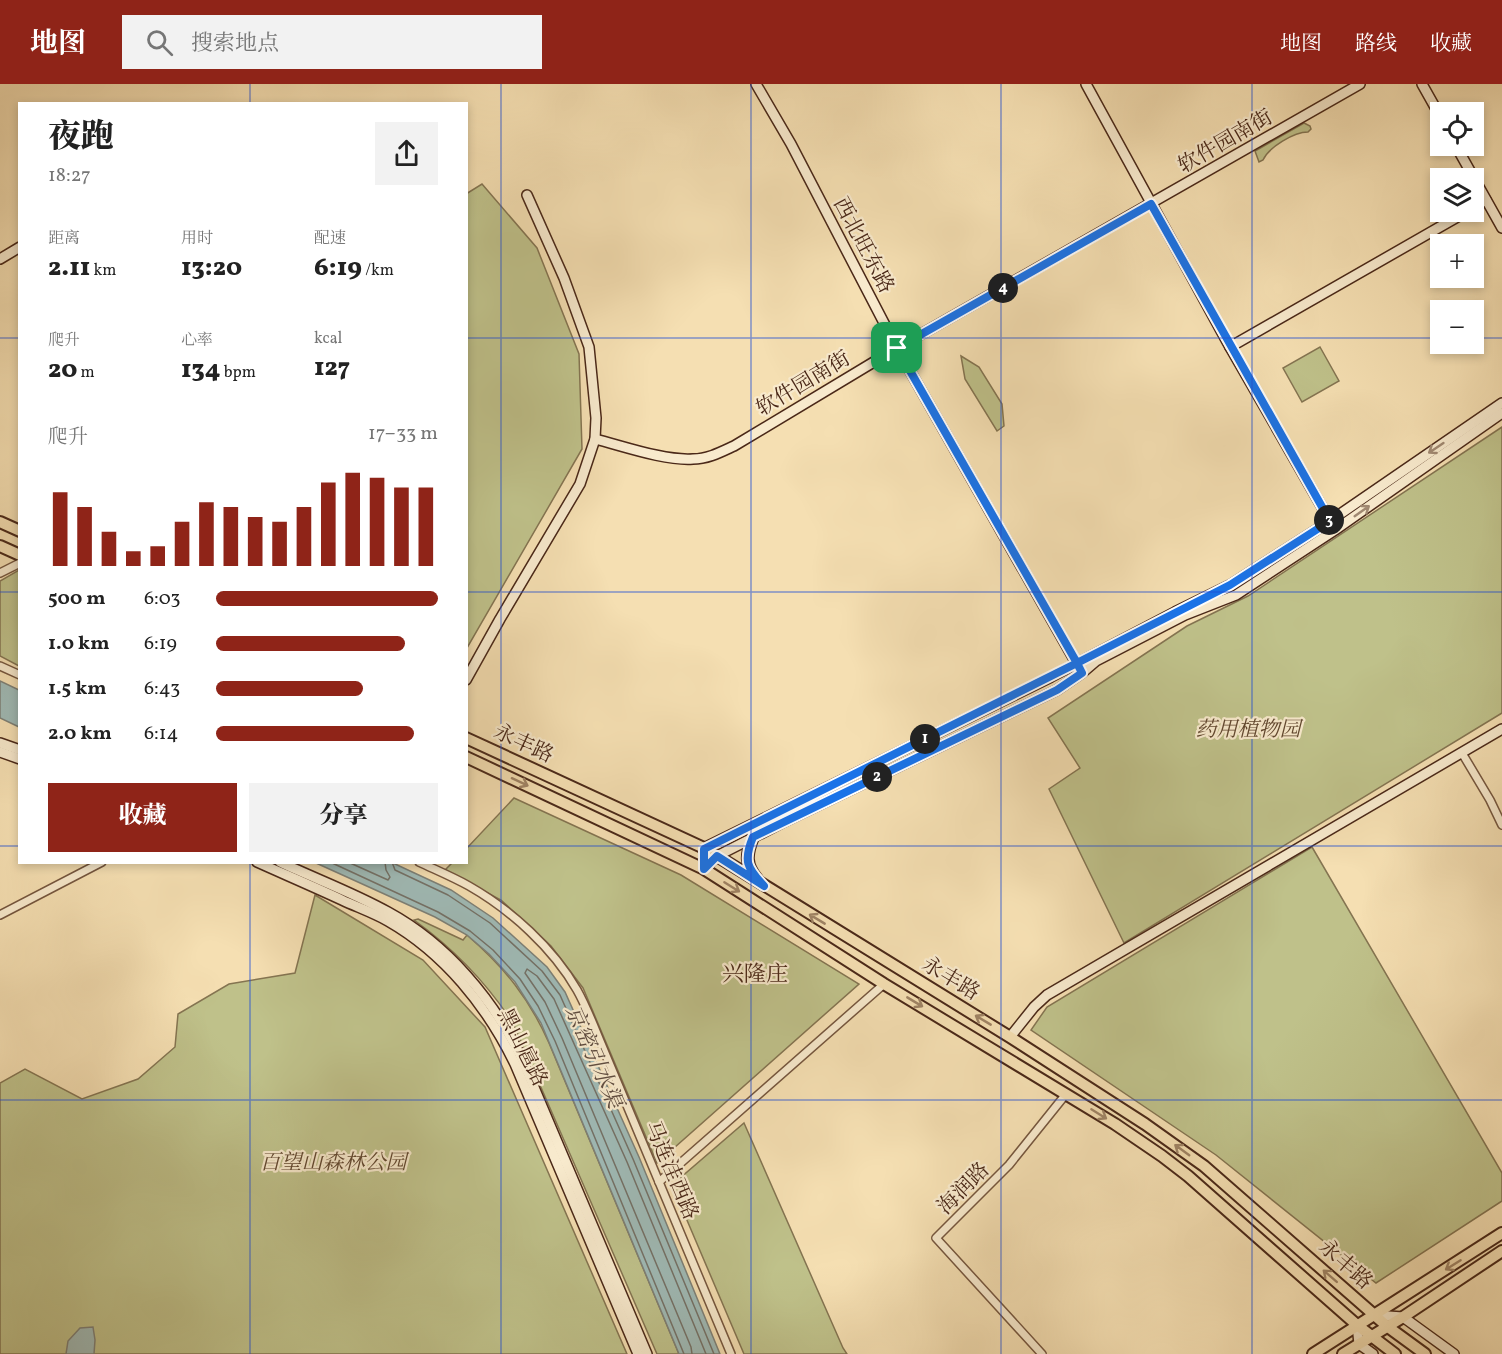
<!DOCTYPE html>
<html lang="zh">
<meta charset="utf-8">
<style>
:root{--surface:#fff;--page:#f2f2f2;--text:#222;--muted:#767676;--accent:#8f2418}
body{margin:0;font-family:Vollkorn,"Noto Serif SC",serif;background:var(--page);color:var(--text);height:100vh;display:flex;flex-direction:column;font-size:22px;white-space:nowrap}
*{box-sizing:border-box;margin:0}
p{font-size:20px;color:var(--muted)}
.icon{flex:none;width:33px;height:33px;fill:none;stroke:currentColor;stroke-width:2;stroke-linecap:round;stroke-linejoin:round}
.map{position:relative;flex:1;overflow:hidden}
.side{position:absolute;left:18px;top:18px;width:450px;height:762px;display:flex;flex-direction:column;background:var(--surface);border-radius:0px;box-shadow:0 3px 9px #0003}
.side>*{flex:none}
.controls{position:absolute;left:1430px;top:18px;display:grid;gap:12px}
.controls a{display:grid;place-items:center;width:54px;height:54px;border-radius:0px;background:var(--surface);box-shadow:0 3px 9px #0003;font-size:30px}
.pin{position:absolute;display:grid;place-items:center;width:51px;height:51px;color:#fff;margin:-26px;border-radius:12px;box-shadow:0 3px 9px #0006}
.km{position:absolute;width:30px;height:30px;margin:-15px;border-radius:50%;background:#222;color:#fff;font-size:16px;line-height:30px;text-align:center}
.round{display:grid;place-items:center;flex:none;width:63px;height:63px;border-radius:0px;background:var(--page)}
.overview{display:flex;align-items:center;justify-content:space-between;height:102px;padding:0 30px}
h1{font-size:33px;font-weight:800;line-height:45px}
.metrics{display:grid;grid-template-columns:repeat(3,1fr);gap:9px;height:102px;padding:6px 30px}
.metrics div{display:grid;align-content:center}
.metrics b{font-size:26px;font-weight:800}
.metrics small{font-size:16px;font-weight:400}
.metrics p{font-size:16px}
.chart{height:168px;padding:12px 30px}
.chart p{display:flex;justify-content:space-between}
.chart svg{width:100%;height:108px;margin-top:6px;stroke:var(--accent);stroke-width:6}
.action{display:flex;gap:12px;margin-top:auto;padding:12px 30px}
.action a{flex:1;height:69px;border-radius:0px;background:var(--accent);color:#fff;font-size:24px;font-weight:800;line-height:69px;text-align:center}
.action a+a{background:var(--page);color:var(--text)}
ul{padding:0 30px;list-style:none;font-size:20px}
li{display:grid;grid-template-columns:96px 72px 1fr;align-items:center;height:45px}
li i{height:15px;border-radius:8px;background:var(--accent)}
header{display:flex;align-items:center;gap:36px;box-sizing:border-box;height:84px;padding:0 30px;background:var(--accent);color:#fff}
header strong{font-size:28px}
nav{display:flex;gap:33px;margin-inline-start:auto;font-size:21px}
.search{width:420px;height:54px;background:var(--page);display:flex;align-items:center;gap:15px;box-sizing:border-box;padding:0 21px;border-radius:0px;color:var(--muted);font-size:22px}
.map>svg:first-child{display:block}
.green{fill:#bfc18a;stroke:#847451;stroke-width:1.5}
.water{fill:#9fbab6;stroke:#7d8077;stroke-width:1.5}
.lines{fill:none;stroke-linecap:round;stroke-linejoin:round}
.shore{stroke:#747167;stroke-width:1.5}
.street-casing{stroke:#75563e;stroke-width:10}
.secondary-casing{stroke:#4a2818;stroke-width:12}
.primary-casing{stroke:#4a2818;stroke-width:14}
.street{stroke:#f8eacd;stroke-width:7}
.secondary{stroke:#f8eacd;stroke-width:9}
.primary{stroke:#f5dfb2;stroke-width:10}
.oneway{stroke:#a18972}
.oneway2{stroke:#a08465}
.route-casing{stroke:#fff;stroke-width:12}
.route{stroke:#1a73e8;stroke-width:8}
.grid{fill:none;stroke:#1d4ed8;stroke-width:1.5;stroke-opacity:0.55}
.labels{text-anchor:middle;stroke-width:4.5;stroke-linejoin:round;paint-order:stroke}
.street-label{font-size:21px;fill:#4a2818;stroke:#f8eacd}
.park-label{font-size:21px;font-style:italic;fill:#61472f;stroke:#f8eacd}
.neighbourhood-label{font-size:22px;fill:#4a2818;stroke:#f8eacd}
.water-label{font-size:22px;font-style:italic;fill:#5f4c40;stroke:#f8eacd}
</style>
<header>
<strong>地图</strong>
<div class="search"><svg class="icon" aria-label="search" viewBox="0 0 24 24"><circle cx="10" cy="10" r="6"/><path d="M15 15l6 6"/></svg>搜索地点</div>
<nav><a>地图</a><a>路线</a><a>收藏</a></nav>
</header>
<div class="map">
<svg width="1502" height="1270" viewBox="0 0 1502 1270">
<rect width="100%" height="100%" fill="#f5dfb2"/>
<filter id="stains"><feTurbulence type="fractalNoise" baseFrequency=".00333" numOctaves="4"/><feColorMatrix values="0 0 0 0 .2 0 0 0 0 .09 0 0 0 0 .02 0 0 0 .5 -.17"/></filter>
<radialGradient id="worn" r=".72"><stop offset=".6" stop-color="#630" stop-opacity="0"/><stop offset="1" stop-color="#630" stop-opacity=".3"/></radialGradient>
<g class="green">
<path d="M1304,39L1310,42L1311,45L1308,48C1294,48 1269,63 1263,76L1259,78L1255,67Z"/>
<polygon points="482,100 537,164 579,270 582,365 467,564 466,110"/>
<polygon points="1320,263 1339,297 1302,318 1283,284"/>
<polygon points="961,272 979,283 1002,320 1004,342 997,347 965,295"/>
<polygon points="1502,343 1502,629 1124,859 1049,705 1080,684 1048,634 1187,542 1248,512"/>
<polygon points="19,486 19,582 0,572 0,497"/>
<polygon points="514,714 681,791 859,900 657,1079 583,904 551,862 501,816 445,786 452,779 466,778 467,764"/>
<polygon points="1312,763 1502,1089 1502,1117 1376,1199 1216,1071 1031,946 1047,923"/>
<polygon points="315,811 423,876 485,943 627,1270 0,1270 0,999 25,985 82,1015 138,995 175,963 178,930 229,900 295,889"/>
<path d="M418,835L463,856L467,851C505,884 529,914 549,959L679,1270H657L513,939C486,898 453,864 414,836Z"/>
<polygon points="744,1039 843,1264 847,1270 744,1270 672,1101"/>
</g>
<g class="water">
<polygon points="0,597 19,606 19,643 0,634"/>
<polygon points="316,779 393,779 451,806 493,834 547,883 565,908 639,1073 720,1270 679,1270 541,939 515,898 489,870 467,851 435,833"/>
<polygon points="93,1243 95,1256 94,1270 66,1270 68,1257 80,1244"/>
</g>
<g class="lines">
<g class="shore">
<polyline points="330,778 438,828 470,847 493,866 520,895 538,922 555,957 684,1270"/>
<polyline points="348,778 388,796 390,793 386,786 385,778"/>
<polyline points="392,778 395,786 448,811 490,839 542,887 560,911 633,1075 714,1270"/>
<polyline points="692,1270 691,1263 562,954 545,918 525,889 527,885 537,892 554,915 627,1078 706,1270"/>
</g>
<defs>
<g id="street">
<polyline points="0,489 20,479"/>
<polyline points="0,582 20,591"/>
<polyline points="1462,669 1490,716 1502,741"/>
<path d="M419,778C436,786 453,793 469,802C511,826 553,864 577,906C586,922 593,940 600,957L731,1270"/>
<polyline points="0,831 102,778"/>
<polyline points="659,1098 884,900"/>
<polyline points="1042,1270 936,1154 1009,1081 1066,1010"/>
</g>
<g id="secondary">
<polyline points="756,0 791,60 897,264 1079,584"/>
<polyline points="1086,0 1230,263 1330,437"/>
<polyline points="1422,0 1440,32"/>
<polyline points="1456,62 1502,144"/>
<polyline points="1473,123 1486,116"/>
<polyline points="0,175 20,163"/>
<polyline points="1230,263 1466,128"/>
<path d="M595,355C623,362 665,377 693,375C708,375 721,368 734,362L897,264L1360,0"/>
<polyline points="466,596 500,535 580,400 595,355 596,334 589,263 564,194 527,111"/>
<polyline points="0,659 20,666"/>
<polyline points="0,668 20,675"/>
<path d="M257,778C286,791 314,803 342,816C357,823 374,829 388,837C444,869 487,922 515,980L638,1270"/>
<path d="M280,778C316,795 354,809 388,828C447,860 494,916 522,975L647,1270"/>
<polyline points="704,785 704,764 1051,593 1175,528 1230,501 1330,437 1502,319"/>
<polyline points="704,785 717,772 782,739 1057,606 1082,589 1096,577 1185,531 1236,511 1335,446 1502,329"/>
<polyline points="1010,953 1034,923 1047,911 1502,645"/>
<polyline points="1374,1231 1403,1233 1454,1270"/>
<polyline points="1357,1241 1359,1260 1373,1270"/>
</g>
<g id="primary">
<polyline points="0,438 20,447"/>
<polyline points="0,462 20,471"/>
<polyline points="466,654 704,764 1010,953 1145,1040 1204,1082 1388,1243 1425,1270"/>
<polyline points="466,673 704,785 884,900 1115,1040 1162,1072 1188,1092 1357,1241 1395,1270"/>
<path d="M753,753C746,770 745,781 757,795"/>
<polyline points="1313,1270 1502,1149"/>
<polyline points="1343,1270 1403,1233 1502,1167"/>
</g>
</defs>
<use href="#street" class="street-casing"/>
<use href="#secondary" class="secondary-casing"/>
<use href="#primary" class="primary-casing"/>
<use href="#street" class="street"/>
<use href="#secondary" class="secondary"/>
<use href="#primary" class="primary"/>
</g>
<defs><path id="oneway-shaft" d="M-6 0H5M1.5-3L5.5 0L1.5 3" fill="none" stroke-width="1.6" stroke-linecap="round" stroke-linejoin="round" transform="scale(1.5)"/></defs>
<g class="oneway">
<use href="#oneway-shaft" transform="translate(1436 364) rotate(146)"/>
<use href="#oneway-shaft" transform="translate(1362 427) rotate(-35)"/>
</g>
<g class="oneway2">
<use href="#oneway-shaft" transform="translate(520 698) rotate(25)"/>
<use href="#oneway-shaft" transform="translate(732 803) rotate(32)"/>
<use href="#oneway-shaft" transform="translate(817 835) rotate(-149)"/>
<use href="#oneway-shaft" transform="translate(915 918) rotate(31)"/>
<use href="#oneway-shaft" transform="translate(983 936) rotate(-149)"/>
<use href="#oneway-shaft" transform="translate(1099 1030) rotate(32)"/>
<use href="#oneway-shaft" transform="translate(1182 1066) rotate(-144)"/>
<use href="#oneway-shaft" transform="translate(1453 1181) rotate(148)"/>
<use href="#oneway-shaft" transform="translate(1330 1192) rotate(-139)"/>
</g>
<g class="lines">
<defs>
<path id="route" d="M897,264L1077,579L704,765V785L717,772L764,802C747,784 743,777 753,753L1057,606L1082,589L1077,579L1230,501L1330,437L1151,120L897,264"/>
</defs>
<use href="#route" class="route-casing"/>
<use href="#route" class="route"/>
</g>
<path class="grid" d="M250,0V20M501,0V1270M751,0V1270M1001,0V1270M1252,0V1270M0,254H20M466,254H1440M1473,254H1502M0,508H20M466,508H1502M0,762H20M466,762H1502M250,778V1270M0,1016H1502"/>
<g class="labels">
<g class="street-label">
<text transform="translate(1225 57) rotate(-30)" y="7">软件园南街</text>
<text transform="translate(864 161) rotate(62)" y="7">西北旺东路</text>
<text transform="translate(803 299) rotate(-31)" y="7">软件园南街</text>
<text transform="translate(524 659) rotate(25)" y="7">永丰路</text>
<text transform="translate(951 894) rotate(31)" y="7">永丰路</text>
<text transform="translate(523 963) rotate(63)" y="7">黑山扈路</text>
<text transform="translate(672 1086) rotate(67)" y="7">马连洼西路</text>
<text transform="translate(963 1104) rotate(-45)" y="7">海润路</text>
<text transform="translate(1346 1180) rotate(41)" y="7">永丰路</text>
</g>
<g class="park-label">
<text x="1248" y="652">药用植物园</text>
<text x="333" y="1085">百望山森林公园</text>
</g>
<g class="neighbourhood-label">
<text x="755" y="897">兴隆庄</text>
</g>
<g class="water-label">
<text transform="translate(595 972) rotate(66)" y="8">京密引水渠</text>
</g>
</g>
<rect width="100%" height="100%" filter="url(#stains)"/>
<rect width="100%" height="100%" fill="url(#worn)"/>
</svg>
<div class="controls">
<a><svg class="icon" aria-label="locate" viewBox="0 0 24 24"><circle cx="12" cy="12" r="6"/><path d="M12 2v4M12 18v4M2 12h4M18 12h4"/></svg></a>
<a><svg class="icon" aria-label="layers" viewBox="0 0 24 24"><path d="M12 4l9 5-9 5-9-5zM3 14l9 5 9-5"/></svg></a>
<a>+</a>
<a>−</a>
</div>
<div class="pin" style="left:897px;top:264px;background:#1e9e55"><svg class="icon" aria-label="arrive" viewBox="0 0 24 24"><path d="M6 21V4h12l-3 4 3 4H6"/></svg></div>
<b class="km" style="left:925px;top:655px">1</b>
<b class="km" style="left:877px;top:693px">2</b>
<b class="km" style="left:1329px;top:436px">3</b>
<b class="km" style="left:1003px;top:204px">4</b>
<section class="side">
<div class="overview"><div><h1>夜跑</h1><p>18:27</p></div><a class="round"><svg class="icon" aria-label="share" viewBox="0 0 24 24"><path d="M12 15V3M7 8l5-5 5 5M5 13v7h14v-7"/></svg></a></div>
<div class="metrics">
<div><p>距离</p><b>2.11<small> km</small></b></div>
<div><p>用时</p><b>13:20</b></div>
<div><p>配速</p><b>6:19<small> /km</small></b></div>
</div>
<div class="metrics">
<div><p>爬升</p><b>20<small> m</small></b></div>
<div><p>心率</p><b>134<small> bpm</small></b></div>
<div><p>kcal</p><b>127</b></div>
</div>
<div class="chart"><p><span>爬升</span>17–33 m</p>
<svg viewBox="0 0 160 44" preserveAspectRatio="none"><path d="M5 44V14M15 44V20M25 44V30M35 44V38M45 44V36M55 44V26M65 44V18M75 44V20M85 44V24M95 44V26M105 44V20M115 44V10M125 44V6M135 44V8M145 44V12M155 44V12"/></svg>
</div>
<ul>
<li><b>500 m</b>6:03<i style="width:100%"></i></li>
<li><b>1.0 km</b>6:19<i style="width:85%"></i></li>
<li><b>1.5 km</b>6:43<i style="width:66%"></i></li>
<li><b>2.0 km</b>6:14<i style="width:89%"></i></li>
</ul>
<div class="action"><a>收藏</a><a>分享</a></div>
</section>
</div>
